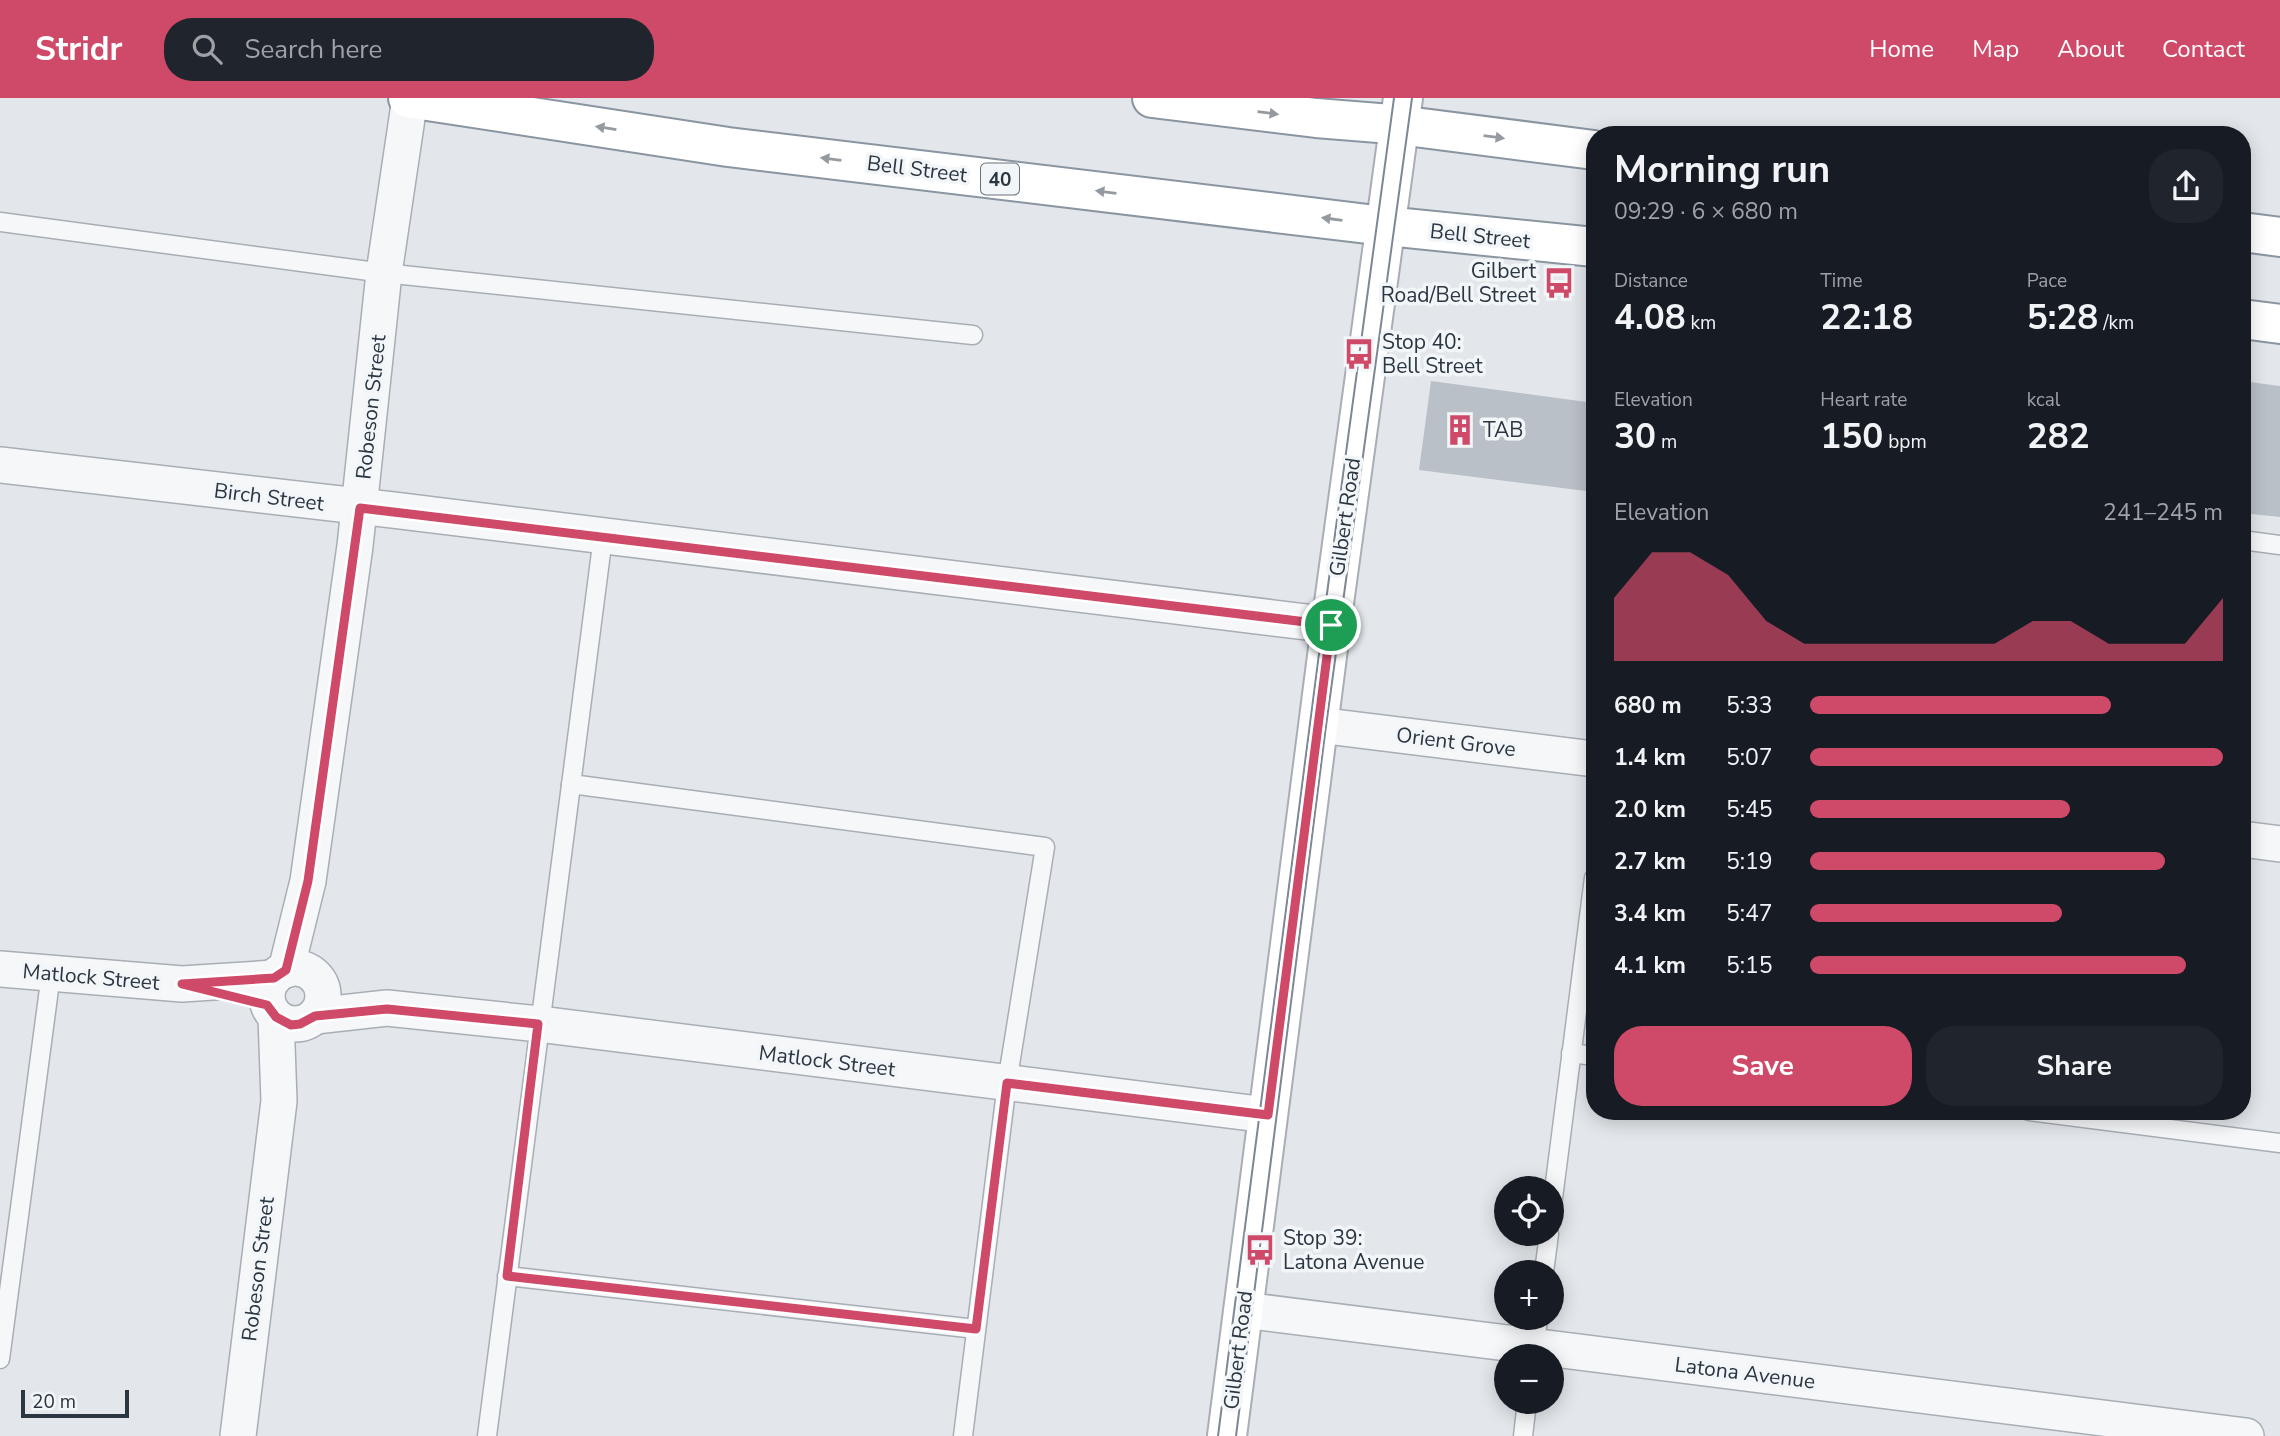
<!DOCTYPE html>
<meta charset="utf-8">
<style>
:root{--surface:#171b24;--page:#20242c;--text:#f1f3f6;--muted:#9ea1a6;--accent:#cf4968}
body{margin:0;font-family:"Nunito Sans",sans-serif;background:var(--page);color:var(--text);height:100vh;display:flex;flex-direction:column;font-size:26px;white-space:nowrap}
*{box-sizing:border-box;margin:0}
p{font-size:23px;color:var(--muted)}
.icon{flex:none;width:38px;height:38px;fill:none;stroke:currentColor;stroke-width:2;stroke-linecap:round;stroke-linejoin:round}
.map{position:relative;flex:1;overflow:hidden}
.side{position:absolute;left:1586px;top:28px;width:665px;height:994px;display:flex;flex-direction:column;background:var(--surface);border-radius:28px;box-shadow:0 4px 18px #0003}
.side>*{flex:none}
.fabs{position:absolute;left:1494px;top:1078px;display:grid;gap:14px}
.fabs a{display:grid;place-items:center;width:70px;height:70px;border-radius:50%;background:var(--surface);box-shadow:0 4px 18px #0003;font-size:35px}
.scale{position:absolute;left:21px;bottom:18px;width:108px;box-sizing:border-box;padding-left:7px;border:4px solid #2b3643;border-top:0;font-size:19px;line-height:24px;white-space:nowrap;color:#2b3643;-webkit-text-stroke:5px #f3f6f8;paint-order:stroke}
.pin{position:absolute;display:grid;place-items:center;width:60px;height:60px;color:#fff;margin:-30px;border:4px solid #fff;border-radius:50%;box-shadow:0 2px 7px #0007}
.round{display:grid;place-items:center;flex:none;width:74px;height:74px;border-radius:28px;background:var(--page)}
.overview{display:flex;align-items:center;justify-content:space-between;height:119px;padding:0 28px}
h1{font-size:38px;font-weight:700;line-height:52px}
.metrics{display:grid;grid-template-columns:repeat(3,1fr);gap:10px;height:119px;padding:7px 28px}
.metrics div{display:grid;align-content:center}
.metrics b{font-size:35px;font-weight:700}
.metrics small{font-size:19px;font-weight:400}
.metrics p{font-size:19px}
.chart{height:196px;padding:14px 28px}
.chart p{display:flex;justify-content:space-between}
.chart svg{width:100%;height:126px;margin-top:7px;fill:var(--accent);opacity:.7}
.button{display:flex;gap:14px;margin-top:auto;padding:14px 28px}
.button a{flex:1;height:80px;border-radius:28px;background:var(--accent);color:#fff;font-size:28px;font-weight:700;line-height:80px;text-align:center}
.button a+a{background:var(--page);color:var(--text)}
ul{padding:0 28px;list-style:none;font-size:23px}
li{display:grid;grid-template-columns:112px 84px 1fr;align-items:center;height:52px}
li i{height:18px;border-radius:9px;background:var(--accent)}
header{display:flex;align-items:center;gap:42px;box-sizing:border-box;height:98px;padding:0 35px;background:var(--accent);color:#fff}
header strong{font-size:33px}
nav{display:flex;gap:38px;margin-inline-start:auto;font-size:24px}
.search{width:490px;height:63px;background:var(--page);display:flex;align-items:center;gap:18px;box-sizing:border-box;padding:0 24px;border-radius:28px;color:var(--muted);font-size:26px}
.map>svg:first-child{display:block}
.building{fill:#bac0c8}
.lines{fill:none;stroke-linecap:round;stroke-linejoin:round}
.lane-casing{stroke:#a8aeb5;stroke-width:21}
.street-casing{stroke:#a8aeb5;stroke-width:38}
.secondary-casing{stroke:#a8aeb5;stroke-width:42}
.highway-casing{stroke:#8a95a2;stroke-width:42}
.lane{stroke:#f6f7f9;stroke-width:18}
.street{stroke:#f6f7f9;stroke-width:35}
.secondary{stroke:#fff;stroke-width:38}
.highway{stroke:#fff;stroke-width:38}
.tram{stroke:#7c8895;stroke-width:2}
.oneway{fill:#959aa1}
.route-casing{stroke:#fff;stroke-width:14}
.route{stroke:#cf4968;stroke-width:9}
.labels{text-anchor:middle;stroke-width:7;stroke-linejoin:round;paint-order:stroke}
.shield{fill:#f3f6f8;stroke:#677079;stroke-width:2}
.shield-label{font-size:19px;font-weight:bold;fill:#2b3643}
.street-label{font-size:21px;fill:#2b3643;stroke:#f3f6f8}
.poi-label{font-size:21px;fill:#2b3643;stroke:#f3f6f8;text-anchor:start}
</style>
<header>
<strong>Stridr</strong>
<div class="search"><svg class="icon" aria-label="search" viewBox="0 0 24 24"><circle cx="10" cy="10" r="6"/><path d="M15 15l6 6"/></svg>Search here</div>
<nav><a>Home</a><a>Map</a><a>About</a><a>Contact</a></nav>
</header>
<div class="map">
<svg width="2280" height="1338" viewBox="0 0 2280 1338">
<rect width="100%" height="100%" fill="#e3e7eb"/>
<g class="building">
<polygon points="1431,283 1594,305 1594,394 1419,372"/>
<polygon points="2242,283 2280,288 2280,419 2242,415"/>
</g>
<g class="lines">
<defs>
<g id="lane">
<polyline points="0,124 384,175 973,237"/>
<polyline points="2242,442 2280,447"/>
<polyline points="571,686 1045,749 1007,985 963,1338"/>
<polyline points="1571,955 1594,958"/>
<polyline points="2029,1013 2280,1045"/>
<polyline points="1552,1108 1594,780"/>
<polyline points="1544,1174 1549,1136"/>
<polyline points="507,1178 976,1231"/>
<polyline points="1534,1254 1538,1220"/>
<polyline points="0,1261 51,876"/>
<polyline points="487,1338 603,439"/>
<polyline points="1523,1338 1527,1304"/>
</g>
<g id="street">
<polyline points="0,367 393,412 1331,527"/>
<polyline points="1318,627 1594,661"/>
<polyline points="2242,741 2280,746"/>
<circle cx="295" cy="898" r="28"/>
<polyline points="0,871 182,886 274,880"/>
<polyline points="286,872 308,783 355,448 384,175 410,0"/>
<polyline points="315,918 387,910 539,926 1267,1017"/>
<polyline points="1244,1212 2246,1338"/>
<polyline points="238,1338 279,1003 276,919"/>
</g>
<polyline id="secondary" points="1227,1338 1331,527 1403,0"/>
<g id="highway">
<polyline points="408,0 728,49 1376,127 1594,149"/>
<polyline points="1152,0 1316,20 1391,26 1594,52"/>
<polyline points="2242,134 2280,139"/>
<polyline points="2242,221 2280,226"/>
</g>
</defs>
<use href="#lane" class="lane-casing"/>
<use href="#street" class="street-casing"/>
<use href="#secondary" class="secondary-casing"/>
<use href="#highway" class="highway-casing"/>
<use href="#lane" class="lane"/>
<use href="#street" class="street"/>
<use href="#secondary" class="secondary"/>
<use href="#highway" class="highway"/>
<g class="tram">
<polyline points="1218,1338 1323,525 1394,0"/>
<polyline points="1236,1338 1326,628 1412,0"/>
</g>
</g>
<defs><path id="oneway-solid" d="M-6-.8H1V-3.2L6.5 0L1 3.2V.8H-6Z" transform="scale(1.75)"/></defs>
<g class="oneway">
<use href="#oneway-solid" transform="translate(1268 15) rotate(7)"/>
<use href="#oneway-solid" transform="translate(606 30) rotate(-171)"/>
<use href="#oneway-solid" transform="translate(1494 39) rotate(7)"/>
<use href="#oneway-solid" transform="translate(831 61) rotate(-173)"/>
<use href="#oneway-solid" transform="translate(1106 94) rotate(-173)"/>
<use href="#oneway-solid" transform="translate(1332 121) rotate(-172)"/>
</g>
<g class="lines">
<defs>
<polygon id="route" points="360,410 1331,527 1268,1017 1007,985 976,1231 507,1178 538,926 387,911 315,918 300,926 291,927 276,919 267,907 182,886 274,880 286,872 308,783"/>
</defs>
<use href="#route" class="route-casing"/>
<use href="#route" class="route"/>
</g>
<defs>
<symbol id="bus-bare" viewBox="-9 -9 18 18"><path d="M-5-6H5V4H4V6H2V4H-2V6H-4V4H-5ZM-3.5-4V0h7V-4ZM-3.5 1.2v1.5H-2V1.2ZM2 1.2v1.5H3.5V1.2Z" fill="#cf4968" stroke="#f3f6f8" stroke-width="2.5" paint-order="stroke"/></symbol>
<symbol id="building-bare" viewBox="-9 -9 18 18"><path d="M-4-6H4V6H1V3H-1V6H-4ZM-2.5-4.3h1.7v1.8h-1.7ZM.8-4.3h1.7v1.8H.8ZM-2.5-1h1.7V.8h-1.7ZM.8-1h1.7V.8H.8Z" fill="#cf4968" stroke="#f3f6f8" stroke-width="2.5" paint-order="stroke"/></symbol>
</defs>
<g fill-rule="evenodd">
<use href="#bus-bare" x="1537" y="163" width="44" height="44"/>
<use href="#bus-bare" x="1337" y="234" width="44" height="44"/>
<use href="#building-bare" x="1438" y="310" width="44" height="44"/>
<use href="#bus-bare" x="1238" y="1130" width="44" height="44"/>
</g>
<g class="labels">
<rect class="shield" x="981" y="65.5" width="38" height="31" rx="5"/>
<g class="shield-label">
<text x="1000" y="88">40</text>
</g>
<g class="street-label">
<text transform="translate(917 71) rotate(7)" y="7">Bell Street</text>
<text transform="translate(1480 138) rotate(6)" y="7">Bell Street</text>
<text transform="translate(371 309) rotate(-84)" y="7">Robeson Street</text>
<text transform="translate(269 399) rotate(7)" y="7">Birch Street</text>
<text transform="translate(1345 419) rotate(-82)" y="7">Gilbert Road</text>
<text transform="translate(1456 644) rotate(7)" y="7">Orient Grove</text>
<text transform="translate(91 879) rotate(5)" y="7">Matlock Street</text>
<text transform="translate(827 963) rotate(7)" y="7">Matlock Street</text>
<text transform="translate(258 1171) rotate(-83)" y="7">Robeson Street</text>
<text transform="translate(1238 1252) rotate(-83)" y="7">Gilbert Road</text>
<text transform="translate(1745 1275) rotate(7)" y="7">Latona Avenue</text>
</g>
<g class="poi-label">
<text x="1536" y="180" text-anchor="end">Gilbert<tspan x="1536" dy="24">Road/Bell Street</tspan></text>
<text x="1382" y="251">Stop 40:<tspan x="1382" dy="24">Bell Street</tspan></text>
<text x="1483" y="339">TAB</text>
<text x="1283" y="1147">Stop 39:<tspan x="1283" dy="24">Latona Avenue</tspan></text>
</g>
</g>
</svg>
<div class="fabs">
<a><svg class="icon" aria-label="locate" viewBox="0 0 24 24"><circle cx="12" cy="12" r="6"/><path d="M12 2v4M12 18v4M2 12h4M18 12h4"/></svg></a>
<a>+</a>
<a>−</a>
</div>
<div class="scale">20 m</div>
<div class="pin" style="left:1331px;top:527px;background:#1e9e55"><svg class="icon" aria-label="arrive" viewBox="0 0 24 24"><path d="M6 21V4h12l-3 4 3 4H6"/></svg></div>
<section class="side">
<div class="overview"><div><h1>Morning run</h1><p>09:29 · 6 × 680 m</p></div><a class="round"><svg class="icon" aria-label="share" viewBox="0 0 24 24"><path d="M12 15V3M7 8l5-5 5 5M5 13v7h14v-7"/></svg></a></div>
<div class="metrics">
<div><p>Distance</p><b>4.08<small> km</small></b></div>
<div><p>Time</p><b>22:18</b></div>
<div><p>Pace</p><b>5:28<small> /km</small></b></div>
</div>
<div class="metrics">
<div><p>Elevation</p><b>30<small> m</small></b></div>
<div><p>Heart rate</p><b>150<small> bpm</small></b></div>
<div><p>kcal</p><b>282</b></div>
</div>
<div class="chart"><p><span>Elevation</span>241–245 m</p>
<svg viewBox="0 0 160 44" preserveAspectRatio="none"><path d="M0 44V22L10 6L20 6L30 14L40 30L50 38L60 38L70 38L80 38L90 38L100 38L110 30L120 30L130 38L140 38L150 38L160 22V44z"/></svg>
</div>
<ul>
<li><b>680 m</b>5:33<i style="width:73%"></i></li>
<li><b>1.4 km</b>5:07<i style="width:100%"></i></li>
<li><b>2.0 km</b>5:45<i style="width:63%"></i></li>
<li><b>2.7 km</b>5:19<i style="width:86%"></i></li>
<li><b>3.4 km</b>5:47<i style="width:61%"></i></li>
<li><b>4.1 km</b>5:15<i style="width:91%"></i></li>
</ul>
<div class="button"><a>Save</a><a>Share</a></div>
</section>
</div>
